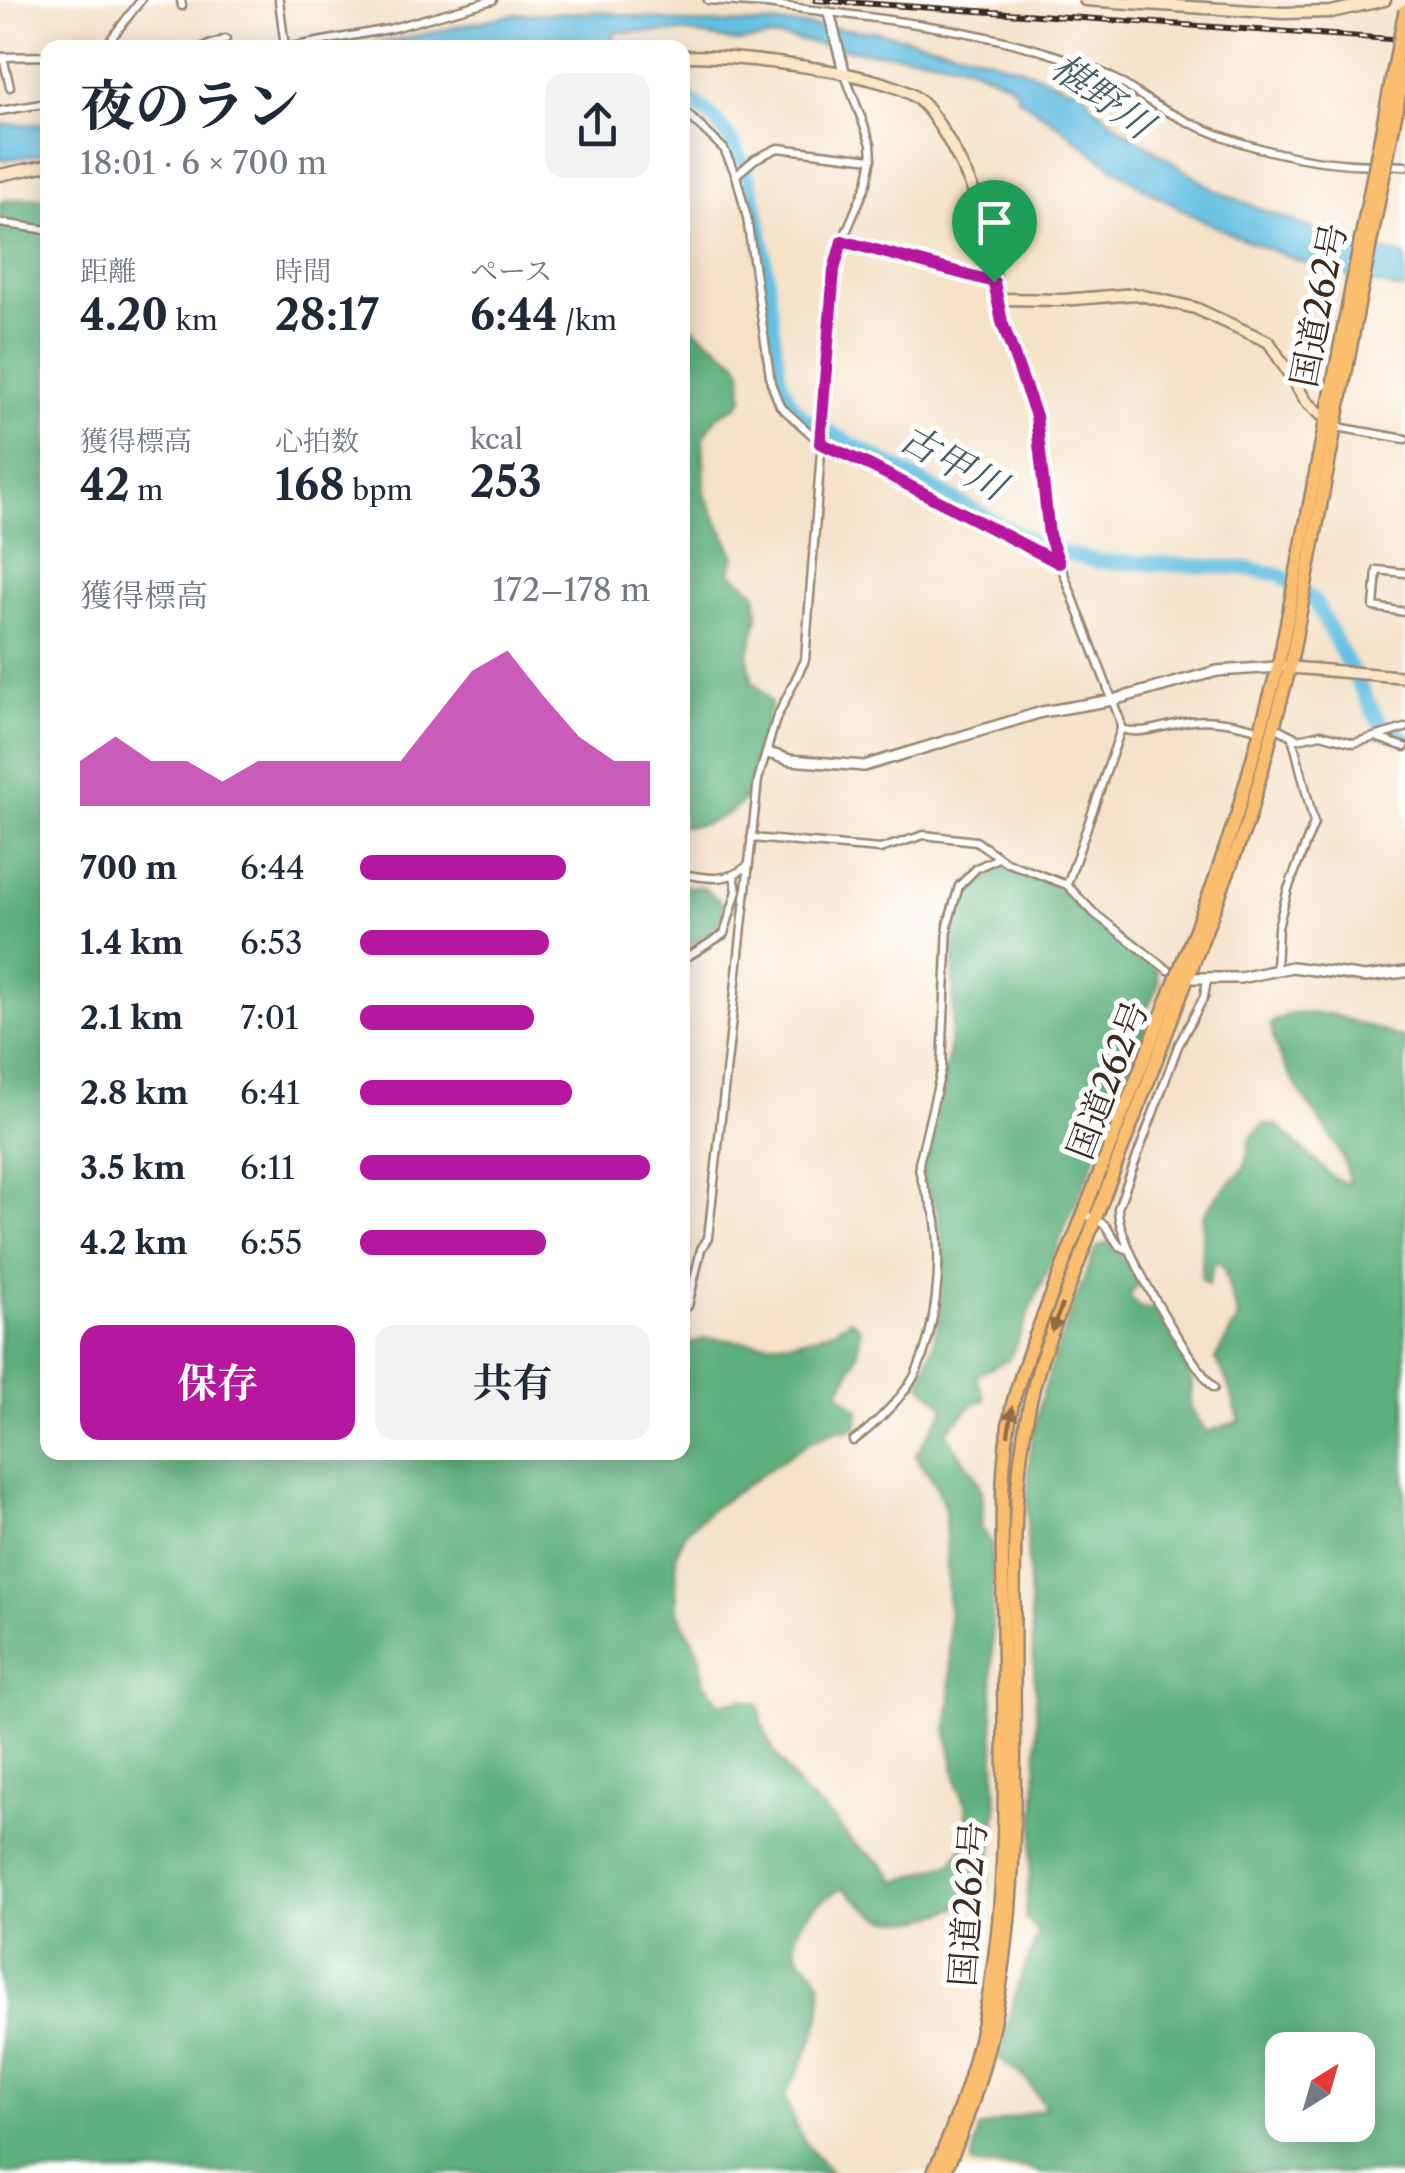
<!DOCTYPE html>
<html lang="ja">
<meta charset="utf-8">
<style>
:root{--surface:#fff;--page:#f2f2f3;--text:#1f2937;--muted:#747a83;--accent:#b5179e}
body{margin:0;font-family:"Libre Caslon Text","Noto Serif JP",serif;background:var(--page);color:var(--text);height:100vh;display:flex;flex-direction:column;font-size:38px;white-space:nowrap}
*{box-sizing:border-box;margin:0}
p{font-size:32px;color:var(--muted)}
.icon{flex:none;width:55px;height:55px;fill:none;stroke:currentColor;stroke-width:2;stroke-linecap:round;stroke-linejoin:round}
.map{position:relative;flex:1;overflow:hidden}
.sheet{position:absolute;left:40px;top:40px;width:650px;height:1420px;display:flex;flex-direction:column;background:var(--surface);border-radius:20px;box-shadow:0 5px 25px #0003}
.sheet>*{flex:none}
.needle{width:65px;rotate:37deg}
.controls{position:absolute;left:1265px;top:2032px;display:grid;gap:20px}
.controls a{display:grid;place-items:center;width:110px;height:110px;border-radius:20px;background:var(--surface);box-shadow:0 5px 25px #0003;font-size:50px}
.pin{position:absolute;display:grid;place-items:center;width:85px;height:85px;color:#fff;margin:-102px -42px;border-radius:50% 50% 50% 0;rotate:-45deg;box-shadow:0 0 10px #0007}
.pin .icon{rotate:45deg}
.round{display:grid;place-items:center;flex:none;width:105px;height:105px;border-radius:20px;background:var(--page)}
.head{display:flex;align-items:center;justify-content:space-between;height:170px;padding:0 40px}
h1{font-size:55px;font-weight:700;line-height:75px}
.figures{display:grid;grid-template-columns:repeat(3,1fr);gap:15px;height:170px;padding:10px 40px}
.figures div{display:grid;align-content:center}
.figures b{font-size:42px;font-weight:700}
.figures small{font-size:28px;font-weight:400}
.figures p{font-size:28px}
.chart{height:280px;padding:20px 40px}
.chart p{display:flex;justify-content:space-between}
.chart svg{width:100%;height:180px;margin-top:10px;fill:var(--accent);opacity:.7}
.button{display:flex;gap:20px;margin-top:auto;padding:20px 40px}
.button a{flex:1;height:115px;border-radius:20px;background:var(--accent);color:#fff;font-size:40px;font-weight:700;line-height:115px;text-align:center}
.button a+a{background:var(--page);color:var(--text)}
ul{padding:0 40px;list-style:none;font-size:32px}
li{display:grid;grid-template-columns:160px 120px 1fr;align-items:center;height:75px}
li i{height:25px;border-radius:12px;background:var(--accent)}
.map>svg:first-child{display:block}
.forest{fill:#5db07d;stroke:#4c6d4e;stroke-width:2.5;fill-rule:evenodd}
.water{fill:#63bfe1;stroke:#4f7480;stroke-width:2.5}
.lines{fill:none;stroke-linecap:round;stroke-linejoin:round}
.river{stroke:#63bfe1;stroke-width:15}
.minor-casing{stroke:#988673;stroke-width:11}
.tertiary-casing{stroke:#988673;stroke-width:14}
.secondary-casing{stroke:#988673;stroke-width:15}
.trunk-casing{stroke:#988673;stroke-width:16}
.minor{stroke:#fff;stroke-width:6}
.tertiary{stroke:#fff;stroke-width:9}
.secondary{stroke:#fde5c5;stroke-width:10}
.trunk{stroke:#fbbd6e;stroke-width:11}
.rail-casing{stroke:#3b2a1e;stroke-width:6}
.rail{stroke:#fff;stroke-width:2.5;stroke-dasharray:8;stroke-linecap:butt}
.trunk-bridge-casing{stroke:#988673;stroke-width:16;stroke-linecap:butt}
.trunk-bridge{stroke:#fbbd6e;stroke-width:11}
.oneway{fill:#916c42}
.route-casing{stroke:#fff;stroke-width:20}
.route{stroke:#b5179e;stroke-width:12}
.labels{text-anchor:middle;stroke-width:10;stroke-linejoin:round;paint-order:stroke}
.street-label{font-size:35px;fill:#3b2a1e;stroke:#fff}
.water-label{font-size:38px;font-style:italic;fill:#495e62;stroke:#fff}
</style>
<div class="map">
<svg width="1405" height="2173" viewBox="0 0 1405 2173">
<rect width="100%" height="100%" fill="#fff"/>
<filter id="ink" filterUnits="userSpaceOnUse"><feTurbulence type="fractalNoise" baseFrequency=".01" numOctaves="2"/><feDisplacementMap in="SourceGraphic" scale="20" xChannelSelector="R" yChannelSelector="G"/><feConvolveMatrix kernelMatrix="1 2 1 2 8 2 1 2 1" color-interpolation-filters="sRGB"/></filter>
<filter id="wash" filterUnits="userSpaceOnUse"><feTurbulence type="fractalNoise" baseFrequency=".0048" numOctaves="4" result="noise"/><feDisplacementMap in="SourceGraphic" scale="40" xChannelSelector="R" yChannelSelector="G"/><feGaussianBlur stdDeviation="2.25" result="paint"/><feColorMatrix in="noise" values="0 0 0 0 0 0 0 0 0 0 0 0 0 0 0 0 0 1.4 0 .05"/><feComposite in="paint" operator="in"/></filter>
<g filter="url(#wash)">
<rect width="100%" height="100%" fill="#f5e2c8"/>
<g class="forest">
<path d="M25,198L48,199V1452H682L683,1338L692,1344C708,1334 726,1341 745,1342C779,1344 823,1342 850,1319L860,1329C861,1355 851,1370 838,1392L859,1410L858,1426L847,1431L837,1430L809,1442L710,1510L684,1534L676,1555L677,1610L701,1657L703,1681L720,1704L742,1699L759,1704L763,1727L775,1753L802,1792L834,1819L850,1840L884,1865L897,1882L953,1862L962,1847L968,1808L958,1786L947,1731L951,1698L945,1509L936,1485L915,1456L945,1408C937,1396 928,1394 920,1382C942,1330 947,1273 939,1218C937,1200 920,1187 923,1168C925,1160 930,1154 932,1146C934,1139 933,1131 934,1124C943,1087 951,1050 953,1011C956,974 947,933 962,898C967,885 978,869 993,868C1044,864 1074,905 1109,933C1125,946 1141,958 1157,971L1159,984L1147,1008L1146,1028L1117,1106L1013,1351L1009,1359L976,1375L985,1400L974,1403L946,1432C968,1474 990,1473 981,1527L992,1544V1691L997,1810L987,1888C964,1909 913,1929 882,1917C868,1911 855,1897 843,1888C820,1900 781,1927 800,1957C808,1968 820,1973 821,1988C825,2029 802,2062 785,2096C794,2129 807,2151 833,2173H0V202Z"/>
<path d="M682,319L736,360L742,370L743,397L737,406L716,417L703,439L705,495L735,557L730,572L756,592L758,617L748,656L752,680L771,703C767,722 760,739 755,758C752,768 753,780 750,789C741,812 705,828 682,826Z"/>
<path d="M683,886L703,887L726,906C715,936 706,933 683,950Z"/>
<path d="M1289,1014H1330L1405,1039V2173H1041C1020,2162 994,2171 971,2164L979,2128L1046,2108L1025,2078L999,2058L1017,1988L1039,1932L1025,1918C1031,1865 1037,1812 1037,1758C1038,1661 1022,1564 1029,1467C1035,1391 1070,1318 1096,1248L1110,1242L1140,1282L1129,1296L1142,1309H1157L1182,1354L1192,1383L1190,1406L1206,1432L1240,1421C1232,1399 1228,1377 1215,1359L1238,1319L1223,1266L1215,1261L1208,1285L1201,1279L1203,1216L1216,1197L1245,1167L1250,1138L1263,1125H1277L1333,1178L1349,1184C1350,1140 1275,1082 1271,1023ZM1282,2050H1358V2125H1282Z"/>
</g>
<g class="water">
<path d="M601,12L686,23L784,24L878,32L958,50L1018,67L1070,88H1084L1090,103L1122,129L1218,192L1336,239L1405,257V290C1318,273 1211,231 1136,183C1094,157 1060,122 1018,98L1015,89L1007,82L967,65L922,56L867,52L778,37L738,42L688,33L614,31L613,39L624,47H607L566,37L475,42L451,48H360L515,14Z"/>
<polygon points="47,124 47,154 0,160 0,125"/>
</g>
<g class="lines">
<path class="river" d="M682,94C697,105 712,115 723,130C770,187 765,311 781,383L791,404L804,418L1041,547L1096,561L1244,568L1281,575L1315,602L1376,717L1386,729L1405,738"/>
</g>
</g>
<g filter="url(#ink)">
<g class="lines">
<defs>
<g id="minor">
<polyline points="181,0 182,6"/>
<polyline points="279,0 285,47"/>
<polyline points="708,0 766,4"/>
<path d="M767,0L766,4C879,19 997,28 1103,73C1125,83 1146,101 1168,112C1231,145 1303,164 1374,165"/>
<polyline points="104,48 141,0"/>
<polyline points="200,48 226,39"/>
<polyline points="285,48 389,29 493,0"/>
<polyline points="0,57 48,56"/>
<polyline points="3,57 10,87"/>
<polyline points="682,109 724,149 736,175 755,159 778,148 872,159"/>
<polyline points="0,111 48,103"/>
<polyline points="1386,165 1405,166"/>
<polyline points="736,175 747,218 771,383 780,406 821,443 1058,563"/>
<polyline points="0,223 48,230"/>
<polyline points="842,241 994,282"/>
<polyline points="999,299 1003,321 1036,416 1049,535 1120,720 1121,729 1067,885"/>
<polyline points="1337,427 1405,439"/>
<polyline points="1405,573 1377,570 1374,607 1405,612"/>
<polyline points="1275,727 1298,739 1321,734 1354,743 1405,728"/>
<path d="M1121,729C1143,736 1168,724 1191,721C1214,718 1239,724 1261,730"/>
<polyline points="1378,738 1405,747"/>
<polyline points="751,838 880,849 924,835 976,841 1006,862 1067,885 1095,914 1168,970"/>
<path d="M682,874C707,878 725,883 746,867"/>
<polyline points="682,960 724,934 737,891 734,876"/>
<polyline points="1276,969 1278,927 1288,889 1314,823 1292,736"/>
<path d="M1207,980L1204,997L1178,1046L1118,1208C1117,1245 1188,1359 1214,1388"/>
<polyline points="1085,1214 1105,1225 1119,1246 1129,1250"/>
<polyline points="682,1311 688,1306 701,1249 708,1238 758,780 776,719 805,660 836,256 867,183 872,159 871,144 845,75"/>
<path d="M853,1441C872,1428 906,1394 916,1373C936,1329 942,1269 936,1221C933,1200 919,1185 919,1163L942,1068L948,924L959,886L977,868L998,858"/>
</g>
<g id="tertiary">
<polyline points="829,13 845,75"/>
<polyline points="768,753 790,760 864,766 1042,712 1113,700 1217,671 1278,667"/>
<polyline points="1194,978 1240,978 1292,967 1365,977 1405,972"/>
</g>
<g id="secondary">
<polyline points="1085,0 1282,13 1331,12 1385,0"/>
<path d="M682,56C730,55 879,71 915,97C941,115 976,192 985,223C992,248 992,274 999,299L1063,300L1135,294L1195,308L1269,342L1306,401L1328,421"/>
<polyline points="0,175 48,165"/>
<polyline points="1286,667 1405,677"/>
</g>
<g id="trunk">
<path d="M933,2173C1020,1990 1003,1807 1003,1611C1003,1543 998,1472 1012,1406C1017,1386 1024,1367 1031,1347L1212,887L1237,814L1278,667L1348,305"/>
<path d="M944,2173C1028,1996 1013,1811 1014,1621C1014,1530 1014,1446 1042,1358L1249,818L1290,667L1358,308"/>
</g>
</defs>
<use href="#minor" class="minor-casing"/>
<use href="#tertiary" class="tertiary-casing"/>
<use href="#secondary" class="secondary-casing"/>
<use href="#trunk" class="trunk-casing"/>
<use href="#minor" class="minor"/>
<use href="#tertiary" class="tertiary"/>
<use href="#secondary" class="secondary"/>
<use href="#trunk" class="trunk"/>
<defs>
<polyline id="rail" points="816,0 1405,40"/>
</defs>
<use href="#rail" class="rail-casing"/>
<use href="#rail" class="rail"/>
<defs>
<g id="trunk-bridge">
<polyline points="1348,305 1405,10"/>
<polyline points="1358,308 1405,66"/>
</g>
</defs>
<use href="#trunk-bridge" class="trunk-bridge-casing"/>
<use href="#trunk-bridge" class="trunk-bridge"/>
</g>
<defs><path id="oneway-solid" d="M-6-.8H1V-3.2L6.5 0L1 3.2V.8H-6Z" transform="scale(2.5)"/></defs>
<g class="oneway">
<use href="#oneway-solid" transform="translate(1057 1318) rotate(111)"/>
<use href="#oneway-solid" transform="translate(1010 1421) rotate(-82)"/>
</g>
</g>
<g class="lines" filter="url(#ink)">
<defs>
<polygon id="route" points="842,241 994,282 1002,322 1036,416 1049,535 1059,563 871,466 820,443 834,270"/>
</defs>
<use href="#route" class="route-casing"/>
<use href="#route" class="route"/>
</g>
<g class="labels">
<g class="street-label">
<text transform="translate(1319 305) rotate(-79)" y="12">国道262号</text>
<text transform="translate(1108 1080) rotate(-69)" y="12">国道262号</text>
<text transform="translate(968 1904) rotate(-86)" y="12">国道262号</text>
</g>
<g class="water-label">
<text transform="translate(1102 96) rotate(36)" y="13">椹野川</text>
<text transform="translate(953 462) rotate(29)" y="13">古甲川</text>
</g>
</g>
</svg>
<div class="controls">
<a><svg class="needle" viewBox="-14 -14 28 28"><path d="M0-13l5 13h-10z" fill="#e53935"/><path d="M0 13l5-13h-10z" fill="#747a83"/></svg></a>
</div>
<div class="pin" style="left:994px;top:282px;background:#1e9e55"><svg class="icon" aria-label="arrive" viewBox="0 0 24 24"><path d="M6 21V4h12l-3 4 3 4H6"/></svg></div>
<section class="sheet">
<div class="head"><div><h1>夜のラン</h1><p>18:01 · 6 × 700 m</p></div><a class="round"><svg class="icon" aria-label="share" viewBox="0 0 24 24"><path d="M12 15V3M7 8l5-5 5 5M5 13v7h14v-7"/></svg></a></div>
<div class="figures">
<div><p>距離</p><b>4.20<small> km</small></b></div>
<div><p>時間</p><b>28:17</b></div>
<div><p>ペース</p><b>6:44<small> /km</small></b></div>
</div>
<div class="figures">
<div><p>獲得標高</p><b>42<small> m</small></b></div>
<div><p>心拍数</p><b>168<small> bpm</small></b></div>
<div><p>kcal</p><b>253</b></div>
</div>
<div class="chart"><p><span>獲得標高</span>172–178 m</p>
<svg viewBox="0 0 160 44" preserveAspectRatio="none"><path d="M0 44V33L10 27L20 33L30 33L40 38L50 33L60 33L70 33L80 33L90 33L100 22L110 11L120 6L130 17L140 27L150 33L160 33V44z"/></svg>
</div>
<ul>
<li><b>700 m</b>6:44<i style="width:71%"></i></li>
<li><b>1.4 km</b>6:53<i style="width:65%"></i></li>
<li><b>2.1 km</b>7:01<i style="width:60%"></i></li>
<li><b>2.8 km</b>6:41<i style="width:73%"></i></li>
<li><b>3.5 km</b>6:11<i style="width:100%"></i></li>
<li><b>4.2 km</b>6:55<i style="width:64%"></i></li>
</ul>
<div class="button"><a>保存</a><a>共有</a></div>
</section>
</div>
